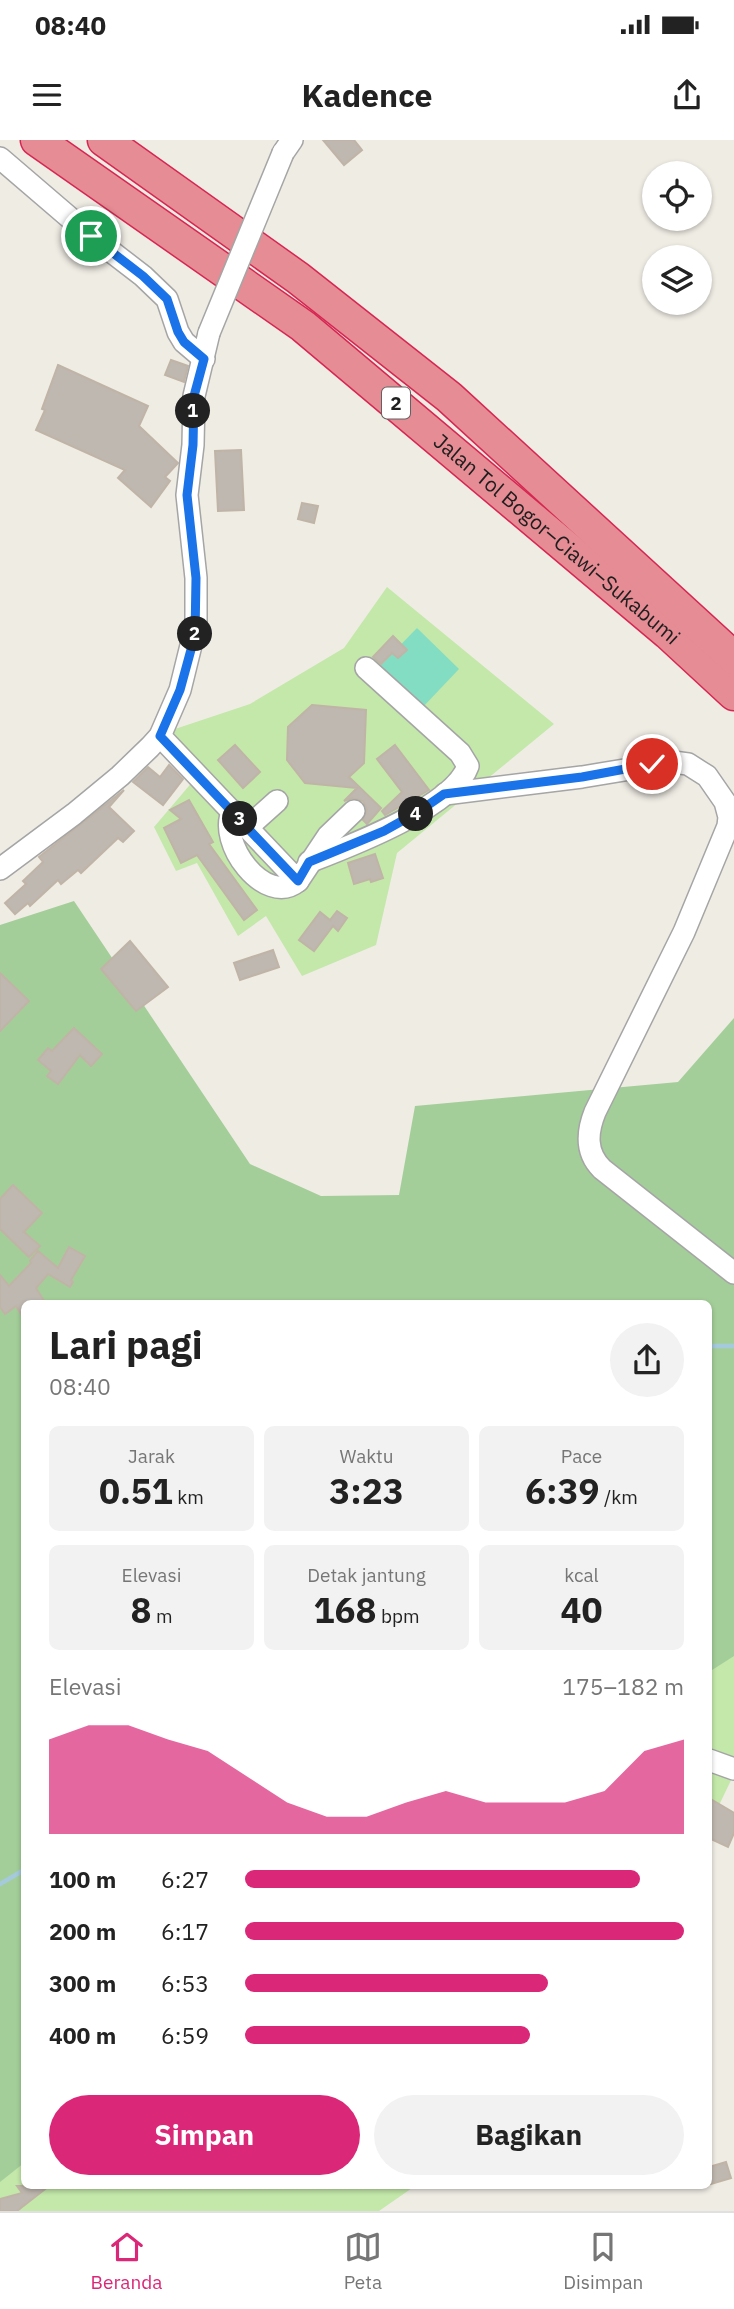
<!DOCTYPE html>
<html lang="id">
<meta charset="utf-8">
<style>
:root{--surface:#fff;--page:#f2f2f2;--text:#222;--muted:#767676;--line:#e0e0e0;--accent:#db2777}
body{margin:0;font-family:"IBM Plex Sans",sans-serif;background:var(--page);color:var(--text);height:100vh;display:flex;flex-direction:column;font-size:26px;white-space:nowrap}
*{box-sizing:border-box;margin:0}
p{font-size:23px;color:var(--muted)}
.icon{flex:none;width:38px;height:38px;fill:none;stroke:currentColor;stroke-width:2;stroke-linecap:round;stroke-linejoin:round}
.map{position:relative;flex:1;overflow:hidden}
.panel{position:absolute;left:21px;top:1160px;width:691px;height:889px;display:flex;flex-direction:column;background:var(--surface);border-radius:10px;box-shadow:0 2px 5px #0004}
.panel>*{flex:none}
.tools{position:absolute;left:642px;top:21px;display:grid;gap:14px}
.tools a{display:grid;place-items:center;width:70px;height:70px;border-radius:50%;background:var(--surface);box-shadow:0 2px 5px #0004;font-size:35px}
.pin{position:absolute;display:grid;place-items:center;width:60px;height:60px;color:#fff;margin:-30px;border:4px solid #fff;border-radius:50%;box-shadow:0 2px 7px #0007}
.km{position:absolute;width:35px;height:35px;margin:-18px;border-radius:50%;background:#222;color:#fff;font-size:19px;line-height:35px;text-align:center}
.round{display:grid;place-items:center;flex:none;width:74px;height:74px;border-radius:37px;background:var(--page)}
.summary{display:flex;align-items:center;justify-content:space-between;height:119px;padding:0 28px}
h1{font-size:38px;font-weight:800;line-height:52px}
.figures{display:grid;grid-template-columns:repeat(3,1fr);gap:10px;height:119px;padding:7px 28px}
.figures div{display:grid;align-content:center;border-radius:10px;background:var(--page);text-align:center}
.figures b{font-size:35px;font-weight:800}
.figures small{font-size:19px;font-weight:400}
.figures p{font-size:19px}
.chart{height:196px;padding:14px 28px}
.chart p{display:flex;justify-content:space-between}
.chart svg{width:100%;height:126px;margin-top:7px;fill:var(--accent);opacity:.7}
.primary-button{display:flex;gap:14px;margin-top:auto;padding:14px 28px}
.primary-button a{flex:1;height:80px;border-radius:42px;background:var(--accent);color:#fff;font-size:28px;font-weight:800;line-height:80px;text-align:center}
.primary-button a+a{background:var(--page);color:var(--text)}
ul{padding:0 28px;list-style:none;font-size:23px}
li{display:grid;grid-template-columns:112px 84px 1fr;align-items:center;height:52px}
li i{height:18px;border-radius:9px;background:var(--accent)}
.status{display:flex;justify-content:space-between;align-items:center;height:49px;padding:0 35px;background:var(--surface);direction:ltr}
.status svg{height:19px;fill:currentColor}
header{display:flex;justify-content:space-between;align-items:center;height:91px;padding:0 28px;background:var(--surface);font-size:32px;font-weight:800}
.tabs{display:flex;justify-content:space-around;align-items:center;height:98px;border-top:2px solid var(--line);background:var(--surface);font-size:19px;color:var(--muted)}
.tabs a{display:grid;justify-items:center;gap:4px}
.tabs .selected{color:var(--accent)}
.map>svg:first-child{display:block}
.grass{fill:#c3e8aa}
.forest{fill:#a4ce99}
.pitch{fill:#83ddc3}
.lines{fill:none;stroke-linecap:round;stroke-linejoin:round}
.stream{stroke:#a5cadc;stroke-width:4.5}
.building{fill:#bfb8b0;stroke:#c0b4a6;stroke-width:2}
.minor-casing{stroke:#a5a5a5;stroke-width:24}
.highway-casing{stroke:#d72652;stroke-width:35}
.minor{stroke:#fff;stroke-width:21}
.highway{stroke:#e58c94;stroke-width:32}
.minor-bridge-casing{stroke:#a5a5a5;stroke-width:24;stroke-linecap:butt}
.minor-bridge{stroke:#fff;stroke-width:21}
.route-casing{stroke:#fff;stroke-width:14}
.route{stroke:#1a73e8;stroke-width:9}
.labels{text-anchor:middle;stroke-width:5;stroke-linejoin:round;paint-order:stroke}
.shield{fill:#fff;stroke:#626262;stroke-width:2}
.shield-label{font-size:19px;font-weight:bold;fill:#1e1e1e}
.street-label{font-size:21px;fill:#1e1e1e;stroke:#fff}
</style>
<div class="status"><b>08:40</b><svg viewBox="0 0 49 12"><path d="M0 12V9h3v3zM5 12V6h3v6zM10 12V3h3v9zM15 12V0h3v12zM26 1h20v11H26zM47 4h2v5h-2z"/></svg></div>
<header><svg class="icon" aria-label="menu" viewBox="0 0 24 24"><path d="M4 6h16M4 12h16M4 18h16"/></svg>Kadence<svg class="icon" aria-label="share" viewBox="0 0 24 24"><path d="M12 15V3M7 8l5-5 5 5M5 13v7h14v-7"/></svg></header>
<div class="map">
<svg width="734" height="2071" viewBox="0 0 734 2071">
<rect width="100%" height="100%" fill="#efece4"/>
<g class="grass">
<polygon points="387,447 554,584 397,713 376,805 302,836 266,776 238,796 197,723 176,731 154,687 194,640 166,607 175,589 250,564 344,508"/>
<polygon points="734,1501 734,1634 709,1686 709,1514"/>
<polygon points="24,1945 24,2046 415,2046 379,2071 0,2071 0,1966"/>
</g>
<polygon class="forest" points="74,761 250,1024 321,1056 399,1055 415,966 678,942 734,878 734,1516 709,1532 709,1164 24,1164 24,2023 0,2042 0,785"/>
<polygon class="pitch" points="417,488 459,529 422,568 379,527"/>
<g class="lines">
<g class="stream">
<polyline points="709,1206 734,1206"/>
<polyline points="0,1744 24,1730"/>
</g>
</g>
<g class="building">
<polygon points="323,0 354,0 362,10 344,25"/>
<polygon points="171,220 188,226 184,242 165,235"/>
<polygon points="58,225 148,266 139,286 178,323 165,337 170,341 151,367 118,338 125,330 36,290 45,270 42,269"/>
<polygon points="241,310 244,370 218,371 215,311"/>
<polygon points="302,363 318,366 314,383 298,379"/>
<polygon points="393,496 407,510 398,518 392,513 381,524 373,517"/>
<polygon points="312,565 366,570 364,623 349,637 381,668 367,684 363,680 367,669 363,661 352,658 344,661 357,648 305,643 287,620 288,587"/>
<polygon points="235,605 260,632 243,648 218,620"/>
<polygon points="395,605 429,650 385,675 382,671 402,652 377,619"/>
<polygon points="169,625 183,639 163,665 133,642 148,627 160,637"/>
<polygon points="124,650 109,667 134,691 123,702 118,698 81,733 78,730 61,744 58,740 30,766 28,763 15,774 5,763 26,744 23,741 43,722 39,717"/>
<polygon points="189,660 213,702 209,704 257,770 244,780 197,715 181,723 164,688 181,679 170,670"/>
<polygon points="375,714 383,738 371,742 370,739 354,744 348,723"/>
<polygon points="337,771 347,778 338,791 333,786 314,811 299,800 320,772 330,780"/>
<polygon points="130,801 168,847 136,871 101,829"/>
<polygon points="273,810 279,827 240,840 234,823"/>
<polygon points="0,833 29,861 0,891"/>
<polygon points="74,888 102,914 91,926 80,915 58,944 47,936 51,931 38,920 48,908 52,911"/>
<polygon points="13,1045 42,1073 24,1092 40,1106 29,1117 0,1089 0,1059"/>
<polygon points="69,1107 85,1116 71,1140 73,1142 70,1147 48,1134 36,1148 46,1164 24,1164 24,1179 16,1166 5,1174 0,1167 0,1135 9,1146 31,1123 30,1121 38,1111 58,1128"/>
<polygon points="709,1658 734,1673 734,1693 728,1707 709,1698"/>
<polygon points="726,2022 731,2038 711,2044 709,2027"/>
<polygon points="17,2046 49,2046 17,2071 0,2071 0,2059 22,2053"/>
</g>
<g class="lines">
<defs>
<g id="minor">
<polyline points="283,13 292,0"/>
<polyline points="0,18 91,96 143,136 167,159 178,192 184,202 204,219"/>
<polyline points="160,596 298,741 328,696 354,671"/>
<path d="M445,654L582,637L673,622L688,624L707,636L725,662L729,677L728,686L684,792L595,972C587,992 585,1012 602,1029L734,1133"/>
<path d="M233,671C216,701 265,768 298,741"/>
<polyline points="248,687 277,661"/>
<path d="M309,722C348,707 454,667 468,626L460,613L366,528"/>
<polyline points="0,729 74,674 120,636 150,607 160,596 180,550 196,485 196,438 187,355 193,305 194,256 209,193"/>
<polyline points="709,1620 734,1629"/>
</g>
<g id="highway">
<path id="s1" d="M37,0L303,186L668,493L734,554"/>
<polyline points="104,0 298,138 449,257 734,518"/>
</g>
</defs>
<use href="#minor" class="minor-casing"/>
<use href="#highway" class="highway-casing"/>
<use href="#minor" class="minor"/>
<use href="#highway" class="highway"/>
<defs>
<polyline id="minor-bridge" points="209,193 283,13"/>
</defs>
<use href="#minor-bridge" class="minor-bridge-casing"/>
<use href="#minor-bridge" class="minor-bridge"/>
</g>
<g class="lines">
<defs>
<polyline id="route" points="91,96 143,136 167,159 178,192 184,202 204,219 194,256 193,305 187,355 196,438 195,495 180,550 160,596 298,741 309,722 384,691 418,672 444,654 582,637 652,624"/>
</defs>
<use href="#route" class="route-casing"/>
<use href="#route" class="route"/>
</g>
<g class="labels">
<rect class="shield" x="382" y="247.5" width="28" height="31" rx="5"/>
<g class="shield-label">
<text x="396" y="270">2</text>
</g>
<g class="street-label">
<text dy="7" stroke="none"><textPath href="#s1" startOffset="656">Jalan Tol Bogor–Ciawi–Sukabumi</textPath></text>
</g>
</g>
</svg>
<div class="tools">
<a><svg class="icon" aria-label="locate" viewBox="0 0 24 24"><circle cx="12" cy="12" r="6"/><path d="M12 2v4M12 18v4M2 12h4M18 12h4"/></svg></a>
<a><svg class="icon" aria-label="layers" viewBox="0 0 24 24"><path d="M12 4l9 5-9 5-9-5zM3 14l9 5 9-5"/></svg></a>
</div>
<div class="pin" style="left:91px;top:96px;background:#1e9e55"><svg class="icon" aria-label="arrive" viewBox="0 0 24 24"><path d="M6 21V4h12l-3 4 3 4H6"/></svg></div>
<div class="pin" style="left:652px;top:624px;background:#d93025"><svg class="icon" aria-label="check" viewBox="0 0 24 24"><path d="M5 12l5 5 9-10"/></svg></div>
<b class="km" style="left:193px;top:271px">1</b>
<b class="km" style="left:195px;top:494px">2</b>
<b class="km" style="left:240px;top:679px">3</b>
<b class="km" style="left:416px;top:674px">4</b>
<section class="panel">
<div class="summary"><div><h1>Lari pagi</h1><p>08:40</p></div><a class="round"><svg class="icon" aria-label="share" viewBox="0 0 24 24"><path d="M12 15V3M7 8l5-5 5 5M5 13v7h14v-7"/></svg></a></div>
<div class="figures">
<div><p>Jarak</p><b>0.51<small> km</small></b></div>
<div><p>Waktu</p><b>3:23</b></div>
<div><p>Pace</p><b>6:39<small> /km</small></b></div>
</div>
<div class="figures">
<div><p>Elevasi</p><b>8<small> m</small></b></div>
<div><p>Detak jantung</p><b>168<small> bpm</small></b></div>
<div><p>kcal</p><b>40</b></div>
</div>
<div class="chart"><p><span>Elevasi</span>175–182 m</p>
<svg viewBox="0 0 160 44" preserveAspectRatio="none"><path d="M0 44V11L10 6L20 6L30 11L40 15L50 24L60 33L70 38L80 38L90 33L100 29L110 33L120 33L130 33L140 29L150 15L160 11V44z"/></svg>
</div>
<ul>
<li><b>100 m</b>6:27<i style="width:90%"></i></li>
<li><b>200 m</b>6:17<i style="width:100%"></i></li>
<li><b>300 m</b>6:53<i style="width:69%"></i></li>
<li><b>400 m</b>6:59<i style="width:65%"></i></li>
</ul>
<div class="primary-button"><a>Simpan</a><a>Bagikan</a></div>
</section>
</div>
<nav class="tabs">
<a class="selected"><svg class="icon" aria-label="home" viewBox="0 0 24 24"><path d="M3 11l9-7 9 7M6 9v11h12V9"/></svg>Beranda</a>
<a><svg class="icon" aria-label="map" viewBox="0 0 24 24"><path d="M3 6l6-2 6 2 6-2v14l-6 2-6-2-6 2zM9 4v14M15 6v14"/></svg>Peta</a>
<a><svg class="icon" aria-label="saved" viewBox="0 0 24 24"><path d="M7 4h10v16l-5-4-5 4z"/></svg>Disimpan</a>
</nav>
